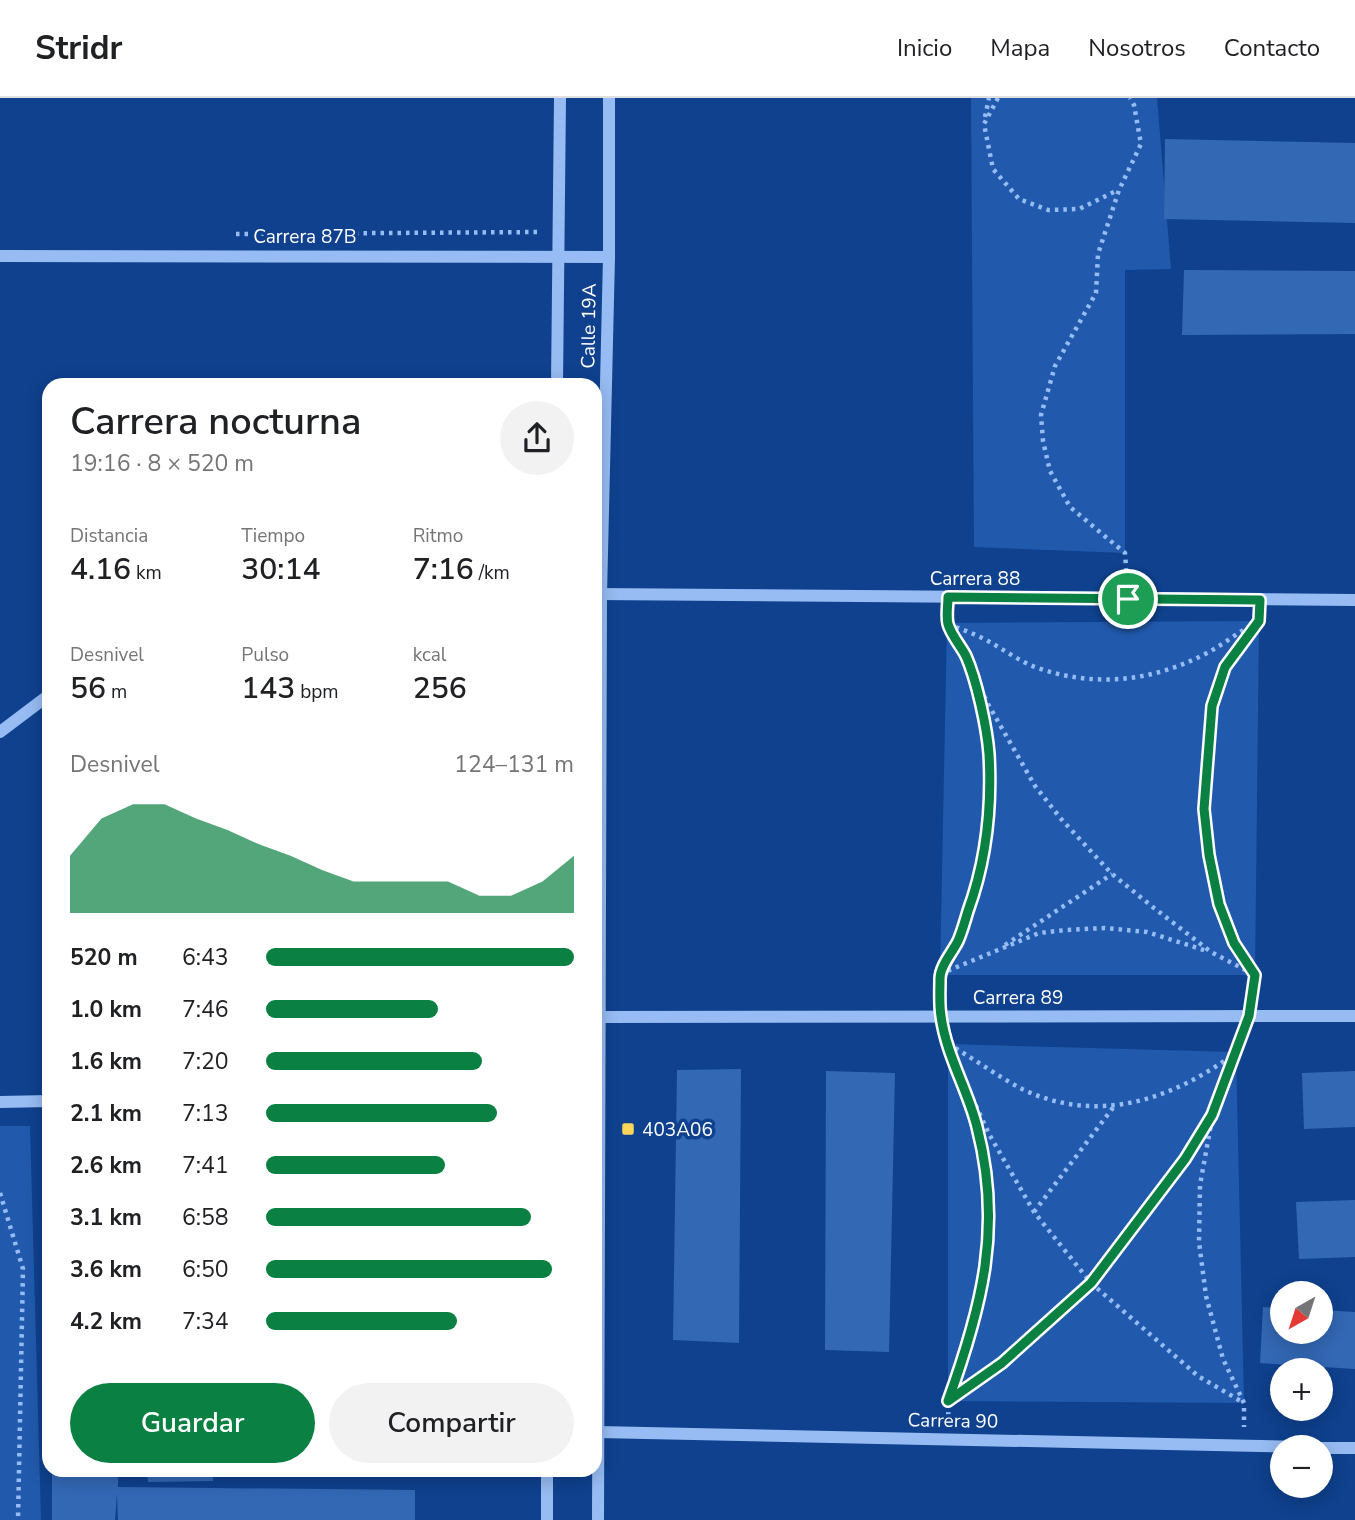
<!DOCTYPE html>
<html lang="es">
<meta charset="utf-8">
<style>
:root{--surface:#fff;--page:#f2f2f2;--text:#202124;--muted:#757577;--line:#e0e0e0;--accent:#0b8043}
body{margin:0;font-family:"Nunito Sans",sans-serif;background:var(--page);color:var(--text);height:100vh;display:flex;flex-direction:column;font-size:26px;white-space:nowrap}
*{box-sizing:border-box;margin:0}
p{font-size:23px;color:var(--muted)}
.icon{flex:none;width:38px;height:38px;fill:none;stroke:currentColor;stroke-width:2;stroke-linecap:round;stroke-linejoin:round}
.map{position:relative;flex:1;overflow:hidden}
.details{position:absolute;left:42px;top:280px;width:560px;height:1099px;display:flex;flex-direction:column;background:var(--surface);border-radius:21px;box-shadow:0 4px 18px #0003}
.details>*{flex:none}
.needle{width:46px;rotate:219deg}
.tools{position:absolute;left:1270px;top:1183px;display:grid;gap:14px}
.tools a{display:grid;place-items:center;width:63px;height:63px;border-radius:50%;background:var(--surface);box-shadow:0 4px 18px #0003;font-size:35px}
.pin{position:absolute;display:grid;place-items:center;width:60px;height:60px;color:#fff;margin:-30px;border:4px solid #fff;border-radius:50%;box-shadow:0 2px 7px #0007}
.round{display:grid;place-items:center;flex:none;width:74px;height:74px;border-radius:37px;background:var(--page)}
.headline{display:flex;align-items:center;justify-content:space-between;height:119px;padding:0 28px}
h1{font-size:38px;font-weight:600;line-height:52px}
.metrics{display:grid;grid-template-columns:repeat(3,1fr);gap:10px;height:119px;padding:7px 28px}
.metrics div{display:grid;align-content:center}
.metrics b{font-size:30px;font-weight:600}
.metrics small{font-size:19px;font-weight:400}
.metrics p{font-size:19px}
.chart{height:196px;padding:14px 28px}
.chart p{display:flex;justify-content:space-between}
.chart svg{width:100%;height:126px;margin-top:7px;fill:var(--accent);opacity:.7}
.primary-button{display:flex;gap:14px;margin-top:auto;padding:14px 28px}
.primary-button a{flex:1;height:80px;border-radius:42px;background:var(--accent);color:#fff;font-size:28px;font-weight:600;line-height:80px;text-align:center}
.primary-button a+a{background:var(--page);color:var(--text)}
ul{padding:0 28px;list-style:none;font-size:23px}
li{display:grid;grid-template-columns:112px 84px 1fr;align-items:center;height:52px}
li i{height:18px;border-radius:9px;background:var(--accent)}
header{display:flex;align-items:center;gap:42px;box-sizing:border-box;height:98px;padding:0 35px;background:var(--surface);border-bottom:2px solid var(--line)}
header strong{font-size:33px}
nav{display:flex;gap:38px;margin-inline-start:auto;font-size:24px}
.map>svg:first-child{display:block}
.green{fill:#215aad}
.building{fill:#3368b5}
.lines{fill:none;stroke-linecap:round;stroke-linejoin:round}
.path{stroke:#97bcf3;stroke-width:4.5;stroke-dasharray:3.5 5;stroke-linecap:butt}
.minor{stroke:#97bcf3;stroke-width:12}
.route-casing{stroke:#fff;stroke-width:14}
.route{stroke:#0b8043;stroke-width:9}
.poi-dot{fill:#ffd659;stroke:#0f418e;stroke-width:2.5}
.labels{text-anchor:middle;stroke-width:7;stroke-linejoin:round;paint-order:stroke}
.street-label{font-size:19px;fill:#fff;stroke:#0f418e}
.poi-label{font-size:19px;fill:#fff;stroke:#0f418e;text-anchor:start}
</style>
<header>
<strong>Stridr</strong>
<nav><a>Inicio</a><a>Mapa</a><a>Nosotros</a><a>Contacto</a></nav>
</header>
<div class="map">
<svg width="1355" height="1422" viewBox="0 0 1355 1422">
<rect width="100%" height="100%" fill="#0f418e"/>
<g class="green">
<polygon points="971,0 1157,0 1171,171 1125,172 1125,455 974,449"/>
<polygon points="1259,523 1255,877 940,877 947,525"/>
<polygon points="948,946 1236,954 1244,1305 948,1303"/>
<polygon points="0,1028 30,1028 41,1422 0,1422"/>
</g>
<g class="building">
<polygon points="1165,41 1355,45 1355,125 1164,121"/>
<polygon points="1184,172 1355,173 1355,236 1182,237"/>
<polygon points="741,971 739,1245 673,1242 677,972"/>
<polygon points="826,973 895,975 889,1254 825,1252"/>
<polygon points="1355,973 1355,1029 1304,1031 1302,975"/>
<polygon points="1355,1102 1355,1159 1299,1161 1296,1104"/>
<polygon points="1263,1209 1283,1210 1283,1234 1321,1234 1321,1212 1355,1214 1355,1271 1260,1265"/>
<polygon points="52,1372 118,1372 118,1389 415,1392 415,1422 118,1422 117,1396 115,1422 52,1422"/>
<polygon points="147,1372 213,1372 213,1383 148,1384"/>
</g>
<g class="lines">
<g class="path">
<polyline points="998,0 984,26 993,71 1019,101 1048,112 1079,111 1118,92"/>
<polyline points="985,19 989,0"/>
<polyline points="236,136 541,134"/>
<polyline points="1127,482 1125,455 1070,409 1050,373 1043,343 1041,317 1055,268 1096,195 1098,156 1119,92 1141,46 1134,7 1130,0"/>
<polyline points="948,518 947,525 967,560"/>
<path d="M948,526C961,531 975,536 988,543C1003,551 1019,563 1035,569C1093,590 1152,584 1207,555C1224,546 1240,533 1257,524"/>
<polyline points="973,575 988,606 1035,688 1062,722 1112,776 1154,810 1211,854 1255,877"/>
<polyline points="1005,847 1112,776"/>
<polyline points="940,876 1039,835 1066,832 1105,830 1147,834 1207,853"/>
<polyline points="940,902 940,877 958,843 970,809 985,749 989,710 988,655 982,615 966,559"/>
<path d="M1252,902L1255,877C1241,855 1227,833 1219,807C1200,746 1198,629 1225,571C1232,554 1248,538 1259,523V518"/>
<path d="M945,935C953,966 967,995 977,1026C992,1079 992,1141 982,1195C979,1214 973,1234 967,1252C958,1277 948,1296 948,1323"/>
<path d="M948,946C973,960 997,978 1022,991C1097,1027 1171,1002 1234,956"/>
<polyline points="965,984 989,1036 1034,1114 1091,1185 1198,1278 1244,1305"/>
<polyline points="1212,1021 1200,1087 1199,1144 1206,1198 1223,1261 1244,1305 1244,1329"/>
<polyline points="0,1095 23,1171 18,1422"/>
<polyline points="1034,1114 1115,1007"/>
<polyline points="948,1303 1002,1265 1091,1185 1185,1061 1210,1021 1242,937"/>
</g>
<g class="minor">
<polyline points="0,158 609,159"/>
<polyline points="557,287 560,0"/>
<polyline points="595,496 1355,502"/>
<polyline points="0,634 49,597"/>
<polyline points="598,919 1355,918"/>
<polyline points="0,1004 49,1003"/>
<polyline points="598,1334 1307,1349"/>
<polyline points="1321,1350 1355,1350"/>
<polyline points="547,1422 547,1372"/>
<polyline points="598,1422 601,497 609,159 609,0"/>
</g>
</g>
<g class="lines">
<defs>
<path id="route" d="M948,499L1260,502L1259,523L1225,569L1212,608L1204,711L1209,757L1219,806L1234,845L1255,877L1249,918L1212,1017L1185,1061L1091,1185L1002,1265L948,1303C982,1209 1003,1129 977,1029C968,992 946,957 941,918C939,906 940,893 940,881C940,868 952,855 958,843C962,834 965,823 968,813C986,764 992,709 989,656C987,630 977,583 966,558C961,548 951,537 948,526C946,518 948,507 948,499Z"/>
</defs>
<use href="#route" class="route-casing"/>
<use href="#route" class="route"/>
</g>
<rect class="poi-dot" x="621" y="1024" width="14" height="14" rx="3.5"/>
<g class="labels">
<g class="street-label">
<text x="305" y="145">Carrera 87B</text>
<text transform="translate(588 228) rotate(-89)" y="7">Calle 19A</text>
<text x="975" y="487">Carrera 88</text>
<text x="1018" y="906">Carrera 89</text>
<text transform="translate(953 1322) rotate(1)" y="7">Carrera 90</text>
</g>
<g class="poi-label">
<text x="642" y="1038">403A06</text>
</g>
</g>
</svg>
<div class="tools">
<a><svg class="needle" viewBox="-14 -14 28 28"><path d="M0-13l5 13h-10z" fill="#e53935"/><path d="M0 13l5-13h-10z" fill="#757577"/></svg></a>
<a>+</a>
<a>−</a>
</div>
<div class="pin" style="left:1128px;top:501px;background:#1e9e55"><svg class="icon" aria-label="arrive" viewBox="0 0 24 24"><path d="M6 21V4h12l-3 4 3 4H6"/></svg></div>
<section class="details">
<div class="headline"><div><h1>Carrera nocturna</h1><p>19:16 · 8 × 520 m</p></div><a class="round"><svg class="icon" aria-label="share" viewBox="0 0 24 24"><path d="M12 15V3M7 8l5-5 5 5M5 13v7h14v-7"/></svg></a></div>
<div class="metrics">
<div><p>Distancia</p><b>4.16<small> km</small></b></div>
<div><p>Tiempo</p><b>30:14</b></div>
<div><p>Ritmo</p><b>7:16<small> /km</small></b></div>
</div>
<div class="metrics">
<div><p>Desnivel</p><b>56<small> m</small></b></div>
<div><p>Pulso</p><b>143<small> bpm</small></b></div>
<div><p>kcal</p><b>256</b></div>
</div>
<div class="chart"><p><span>Desnivel</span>124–131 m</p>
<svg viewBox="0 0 160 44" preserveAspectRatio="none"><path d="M0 44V24L10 11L20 6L30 6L40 11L50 15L60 20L70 24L80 29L90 33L100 33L110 33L120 33L130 38L140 38L150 33L160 24V44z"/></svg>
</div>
<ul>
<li><b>520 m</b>6:43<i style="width:100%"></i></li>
<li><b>1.0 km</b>7:46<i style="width:56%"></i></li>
<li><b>1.6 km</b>7:20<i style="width:70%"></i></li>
<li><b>2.1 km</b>7:13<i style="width:75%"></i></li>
<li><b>2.6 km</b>7:41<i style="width:58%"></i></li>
<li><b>3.1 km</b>6:58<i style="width:86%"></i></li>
<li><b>3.6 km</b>6:50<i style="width:93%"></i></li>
<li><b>4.2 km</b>7:34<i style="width:62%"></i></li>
</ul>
<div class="primary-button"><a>Guardar</a><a>Compartir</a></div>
</section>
</div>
